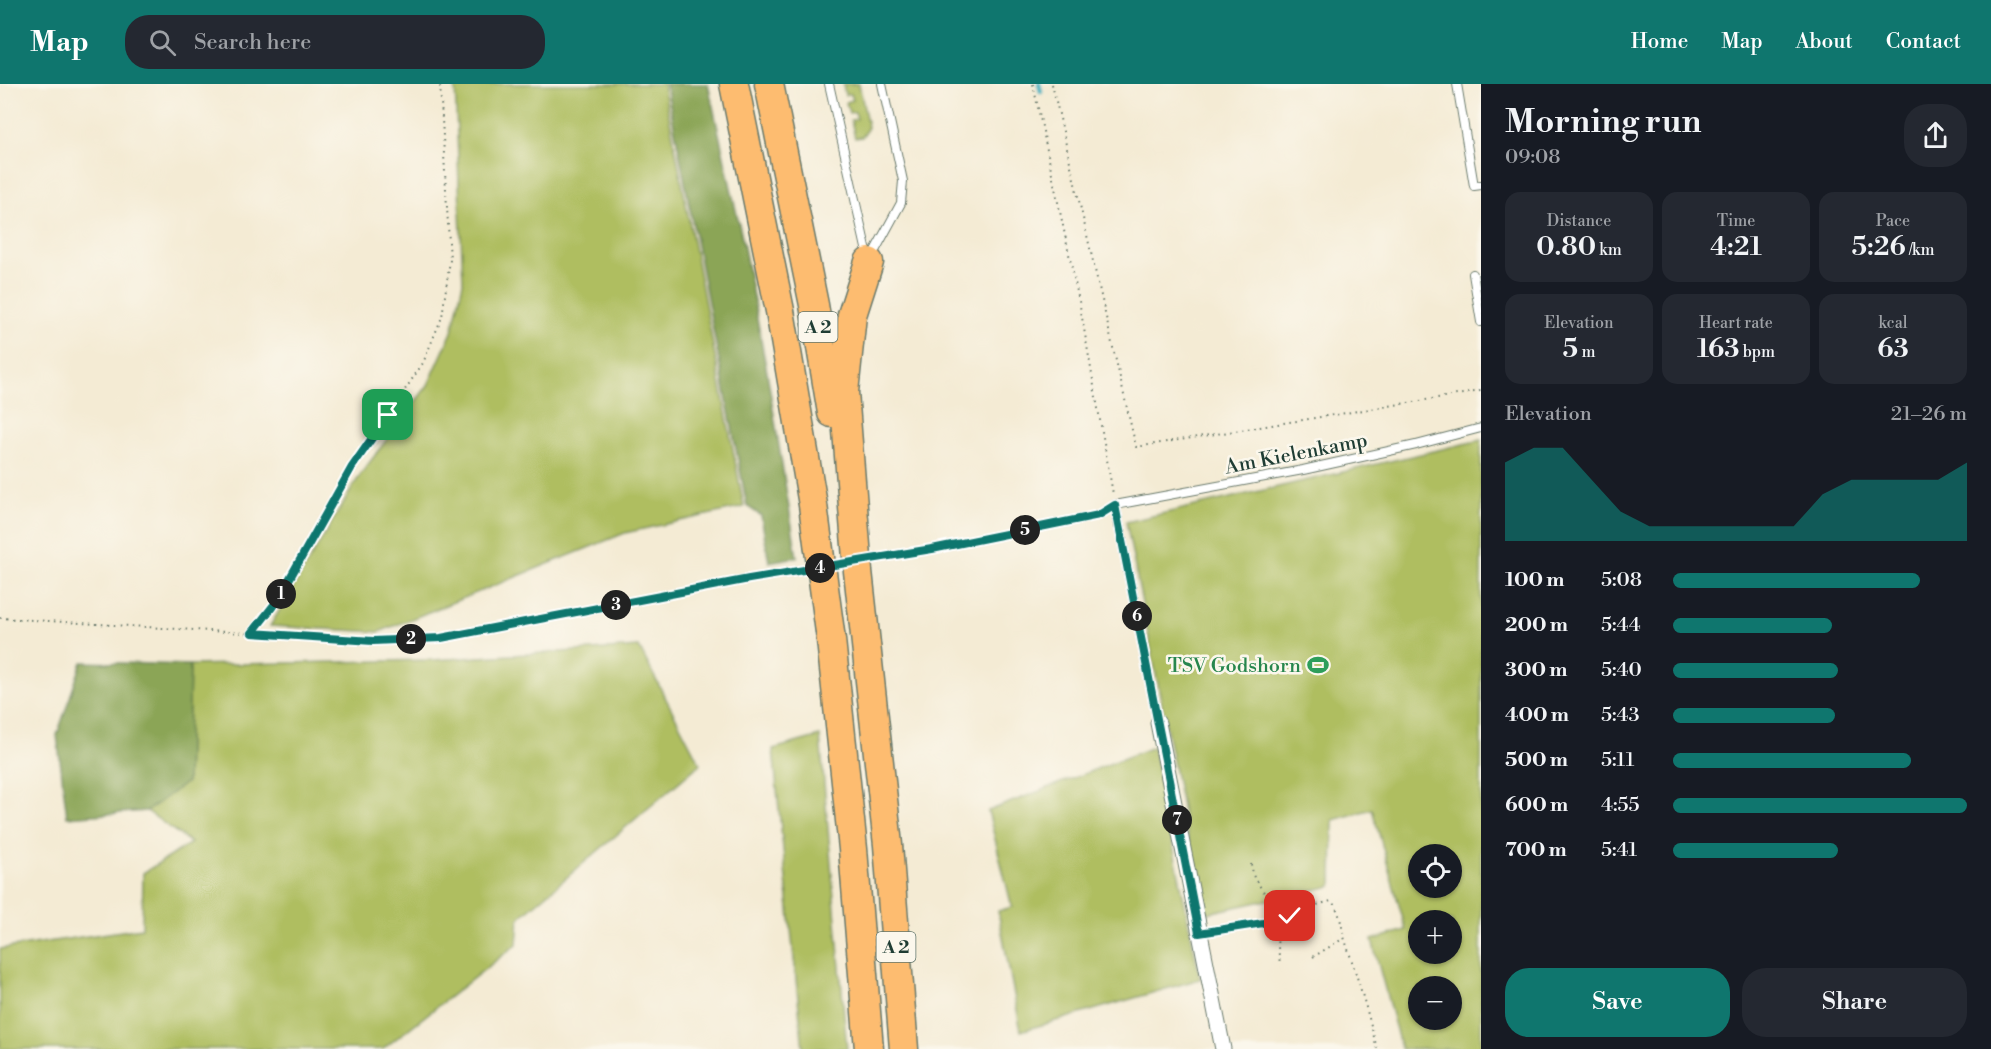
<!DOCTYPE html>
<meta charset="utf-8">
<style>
:root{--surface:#171b24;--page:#242831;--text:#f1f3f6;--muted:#9ea1a6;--accent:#0f766e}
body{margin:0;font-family:"Libre Bodoni",serif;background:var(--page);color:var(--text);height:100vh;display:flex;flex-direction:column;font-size:22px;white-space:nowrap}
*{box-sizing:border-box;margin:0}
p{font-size:20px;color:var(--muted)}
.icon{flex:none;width:33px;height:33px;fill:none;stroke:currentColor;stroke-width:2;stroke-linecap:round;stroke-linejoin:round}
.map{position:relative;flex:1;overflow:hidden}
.side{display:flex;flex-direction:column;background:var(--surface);width:510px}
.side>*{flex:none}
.controls{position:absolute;left:1408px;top:760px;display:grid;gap:12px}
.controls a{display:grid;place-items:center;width:54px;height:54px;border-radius:50%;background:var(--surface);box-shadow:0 2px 4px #0004;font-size:30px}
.pin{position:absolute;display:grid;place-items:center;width:51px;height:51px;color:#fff;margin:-26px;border-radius:12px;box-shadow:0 3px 9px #0006}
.km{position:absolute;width:30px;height:30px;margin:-15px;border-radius:50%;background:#222;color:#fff;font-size:16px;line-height:30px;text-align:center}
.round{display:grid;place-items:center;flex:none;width:63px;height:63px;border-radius:24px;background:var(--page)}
.summary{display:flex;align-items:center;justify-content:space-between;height:102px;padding:0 24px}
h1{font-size:33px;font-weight:600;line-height:45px}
.figures{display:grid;grid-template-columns:repeat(3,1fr);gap:9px;height:102px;padding:6px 24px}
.figures div{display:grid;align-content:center;border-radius:15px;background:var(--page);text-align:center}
.figures b{font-size:26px;font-weight:600}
.figures small{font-size:16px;font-weight:400}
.figures p{font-size:16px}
.chart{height:168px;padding:12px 24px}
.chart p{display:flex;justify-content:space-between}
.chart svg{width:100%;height:108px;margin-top:6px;fill:var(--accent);opacity:.7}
.button{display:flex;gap:12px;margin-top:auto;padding:12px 24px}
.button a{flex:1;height:69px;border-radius:24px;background:var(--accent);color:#fff;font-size:24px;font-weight:600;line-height:69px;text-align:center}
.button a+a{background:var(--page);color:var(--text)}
ul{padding:0 24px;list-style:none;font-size:20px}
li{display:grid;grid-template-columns:96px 72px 1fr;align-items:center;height:45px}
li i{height:15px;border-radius:8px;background:var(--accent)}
header{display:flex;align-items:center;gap:36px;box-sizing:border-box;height:84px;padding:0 30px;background:var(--accent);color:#fff}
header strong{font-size:28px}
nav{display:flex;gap:33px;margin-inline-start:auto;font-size:21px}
.search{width:420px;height:54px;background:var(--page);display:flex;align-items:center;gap:15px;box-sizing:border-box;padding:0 21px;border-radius:24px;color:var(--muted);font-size:22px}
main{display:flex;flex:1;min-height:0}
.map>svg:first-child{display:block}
.green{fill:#afbe61;stroke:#677e4a;stroke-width:1.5;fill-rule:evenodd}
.forest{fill:#8ba557;stroke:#557146;stroke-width:1.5}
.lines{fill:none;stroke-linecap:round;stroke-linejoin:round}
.stream{stroke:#43b0c0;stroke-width:4.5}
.service-casing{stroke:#6a7a6c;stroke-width:10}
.minor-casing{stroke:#6a7a6c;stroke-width:17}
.motorway-casing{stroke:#6a7a6c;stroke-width:31}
.path{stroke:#6a7a6c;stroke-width:2;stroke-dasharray:1.5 4.5;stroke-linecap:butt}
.service{stroke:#fff;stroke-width:8}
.minor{stroke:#fff;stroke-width:15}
.motorway{stroke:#fdbc70;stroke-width:28}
.path-bridge{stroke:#6a7a6c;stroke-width:2;stroke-dasharray:1.5 4.5;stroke-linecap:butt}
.route-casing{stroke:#fff;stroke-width:12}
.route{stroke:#0f766e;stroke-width:8}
.labels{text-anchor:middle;stroke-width:5;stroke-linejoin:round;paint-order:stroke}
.shield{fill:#fbf7ec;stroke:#61756b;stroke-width:1.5}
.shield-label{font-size:18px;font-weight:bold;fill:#1f3d34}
.street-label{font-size:20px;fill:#1f3d34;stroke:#fbf7ec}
.leisure-label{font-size:20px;fill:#27864d;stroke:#fbf7ec;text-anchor:end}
</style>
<header>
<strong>Map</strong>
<div class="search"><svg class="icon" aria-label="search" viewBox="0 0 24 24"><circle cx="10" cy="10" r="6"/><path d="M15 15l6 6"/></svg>Search here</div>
<nav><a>Home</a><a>Map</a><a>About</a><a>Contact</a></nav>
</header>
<main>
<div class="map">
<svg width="1481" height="965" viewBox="0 0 1481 965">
<rect width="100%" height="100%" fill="#fbf7ec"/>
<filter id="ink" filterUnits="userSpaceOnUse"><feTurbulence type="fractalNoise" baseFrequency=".0167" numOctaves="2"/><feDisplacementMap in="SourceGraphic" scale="12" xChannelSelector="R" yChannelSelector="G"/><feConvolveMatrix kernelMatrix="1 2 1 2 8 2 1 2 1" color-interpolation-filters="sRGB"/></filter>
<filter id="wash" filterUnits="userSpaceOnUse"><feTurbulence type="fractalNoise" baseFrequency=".008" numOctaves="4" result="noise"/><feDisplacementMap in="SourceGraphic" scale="24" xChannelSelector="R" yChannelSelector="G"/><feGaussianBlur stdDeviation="1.35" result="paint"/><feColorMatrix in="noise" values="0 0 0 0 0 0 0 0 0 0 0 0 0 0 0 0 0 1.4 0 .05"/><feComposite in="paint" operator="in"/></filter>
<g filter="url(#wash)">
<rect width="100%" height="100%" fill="#f4ebd4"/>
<g class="green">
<polygon points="455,0 663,0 744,423 625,449 379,548 270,542 360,391 428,301 452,248 463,199"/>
<polygon points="843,0 859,0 868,43 862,53 855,54 851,36 857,35 855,28 849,29 846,18 853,16 851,10 845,11"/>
<path d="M1481,356V965H1401L1372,856L1406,846L1372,725L1333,736L1332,802L1203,830L1126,438ZM1419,771H1452V804H1419ZM1419,837H1452V870H1419ZM1419,903H1452V936H1419Z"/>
<polygon points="639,563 700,680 519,834 517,860 383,965 0,965 0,865 142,844 143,789 191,759 147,727 187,697 190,581 432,576"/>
<polygon points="820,652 847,965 803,965 773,665"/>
<polygon points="1153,663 1200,895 1021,947 998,827 1012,823 988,727"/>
</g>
<g class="forest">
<polygon points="666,0 708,0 743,158 768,294 797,473 769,478 761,432 747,422"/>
<polygon points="82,578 190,581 187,698 147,727 67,733 57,651"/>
</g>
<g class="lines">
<polyline class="stream" points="1039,0 1041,8"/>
</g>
</g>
<g filter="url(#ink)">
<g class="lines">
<defs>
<g id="service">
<polyline points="829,0 868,173"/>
<polyline points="1457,0 1474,102 1481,101"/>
<polyline points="871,174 901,119 903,97 882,0"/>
<polyline points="1473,190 1481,238"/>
<polyline points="1158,639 1115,421 1303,386 1416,361 1481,344"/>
</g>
<polyline id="minor" points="1158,639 1223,965"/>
<g id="motorway">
<polyline points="734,0 780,227 813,421 831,556 853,765 869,965"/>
<polyline points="769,0 814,221 832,329"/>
<polyline points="869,178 852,231 844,308 858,487 888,761 904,965"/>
</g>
</defs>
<use href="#service" class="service-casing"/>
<use href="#minor" class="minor-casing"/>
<use href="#motorway" class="motorway-casing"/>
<g class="path">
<polyline points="1033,0 1080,222 1113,410"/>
<polyline points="1052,0 1136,363 1481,307"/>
<polyline points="932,465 1099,431 1104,427"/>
<polyline points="0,534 373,557 441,554 749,495"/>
<polyline points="252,549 277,517 353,383 423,279 442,233 450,176 440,0"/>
<polyline points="1251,780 1254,794 1273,821 1280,880"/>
<path d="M1213,846L1276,837L1302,825L1331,817C1341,827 1341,843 1345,856C1357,892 1368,928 1377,965"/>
<polyline points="1313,873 1344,854"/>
</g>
<use href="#service" class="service"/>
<use href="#minor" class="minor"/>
<use href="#motorway" class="motorway"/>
<polyline class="path-bridge" points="749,495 932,465"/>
</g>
</g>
<g class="lines" filter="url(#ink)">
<defs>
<polyline id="route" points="388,331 352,383 277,517 252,549 373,557 441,554 749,495 932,465 1099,431 1115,421 1199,849 1276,837 1290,832"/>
</defs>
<use href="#route" class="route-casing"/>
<use href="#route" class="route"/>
</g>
<defs>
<symbol id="stadium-bare" viewBox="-9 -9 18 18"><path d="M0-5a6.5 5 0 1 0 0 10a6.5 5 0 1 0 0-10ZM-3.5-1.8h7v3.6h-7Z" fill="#2e9e5b" stroke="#fbf7ec" stroke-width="2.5" paint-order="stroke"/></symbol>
</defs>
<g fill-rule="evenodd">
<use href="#stadium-bare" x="1303" y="566" width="30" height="30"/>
</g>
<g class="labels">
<g class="shield">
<rect x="798.5" y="228" width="39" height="30" rx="4.5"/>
<rect x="876.5" y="848" width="39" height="30" rx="4.5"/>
</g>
<g class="shield-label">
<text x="818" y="249">A 2</text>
<text x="896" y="869">A 2</text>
</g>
<g class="street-label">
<text transform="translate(1296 369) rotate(-11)" y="7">Am Kielenkamp</text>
</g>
<g class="leisure-label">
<text x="1301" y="588">TSV Godshorn</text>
</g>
</g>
</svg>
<div class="controls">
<a><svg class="icon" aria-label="locate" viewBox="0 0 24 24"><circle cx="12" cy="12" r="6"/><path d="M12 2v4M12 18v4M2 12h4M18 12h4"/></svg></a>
<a>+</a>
<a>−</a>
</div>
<div class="pin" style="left:388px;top:331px;background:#1e9e55"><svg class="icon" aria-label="arrive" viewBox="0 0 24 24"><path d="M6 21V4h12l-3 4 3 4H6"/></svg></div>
<div class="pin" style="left:1290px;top:832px;background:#d93025"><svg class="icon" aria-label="check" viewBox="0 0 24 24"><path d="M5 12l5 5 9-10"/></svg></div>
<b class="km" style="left:281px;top:510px">1</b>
<b class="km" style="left:411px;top:555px">2</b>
<b class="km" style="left:616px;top:521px">3</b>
<b class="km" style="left:820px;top:484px">4</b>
<b class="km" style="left:1025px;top:446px">5</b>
<b class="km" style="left:1137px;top:532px">6</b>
<b class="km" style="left:1177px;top:736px">7</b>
</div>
<section class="side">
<div class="summary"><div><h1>Morning run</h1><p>09:08</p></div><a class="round"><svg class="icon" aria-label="share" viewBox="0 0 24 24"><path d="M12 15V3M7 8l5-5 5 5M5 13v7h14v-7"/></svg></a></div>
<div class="figures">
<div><p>Distance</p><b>0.80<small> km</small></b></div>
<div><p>Time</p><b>4:21</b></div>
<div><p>Pace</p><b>5:26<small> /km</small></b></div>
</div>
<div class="figures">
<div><p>Elevation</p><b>5<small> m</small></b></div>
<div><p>Heart rate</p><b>163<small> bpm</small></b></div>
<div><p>kcal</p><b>63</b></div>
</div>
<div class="chart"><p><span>Elevation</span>21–26 m</p>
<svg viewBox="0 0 160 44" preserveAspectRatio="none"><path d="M0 44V12L10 6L20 6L30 19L40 32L50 38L60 38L70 38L80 38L90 38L100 38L110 25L120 19L130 19L140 19L150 19L160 12V44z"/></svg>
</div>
<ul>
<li><b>100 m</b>5:08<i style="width:84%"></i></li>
<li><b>200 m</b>5:44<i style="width:54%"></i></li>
<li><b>300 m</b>5:40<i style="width:56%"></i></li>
<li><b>400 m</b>5:43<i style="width:55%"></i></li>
<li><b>500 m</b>5:11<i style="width:81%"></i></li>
<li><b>600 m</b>4:55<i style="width:100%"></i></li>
<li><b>700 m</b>5:41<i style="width:56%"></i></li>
</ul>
<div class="button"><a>Save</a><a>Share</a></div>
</section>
</main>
